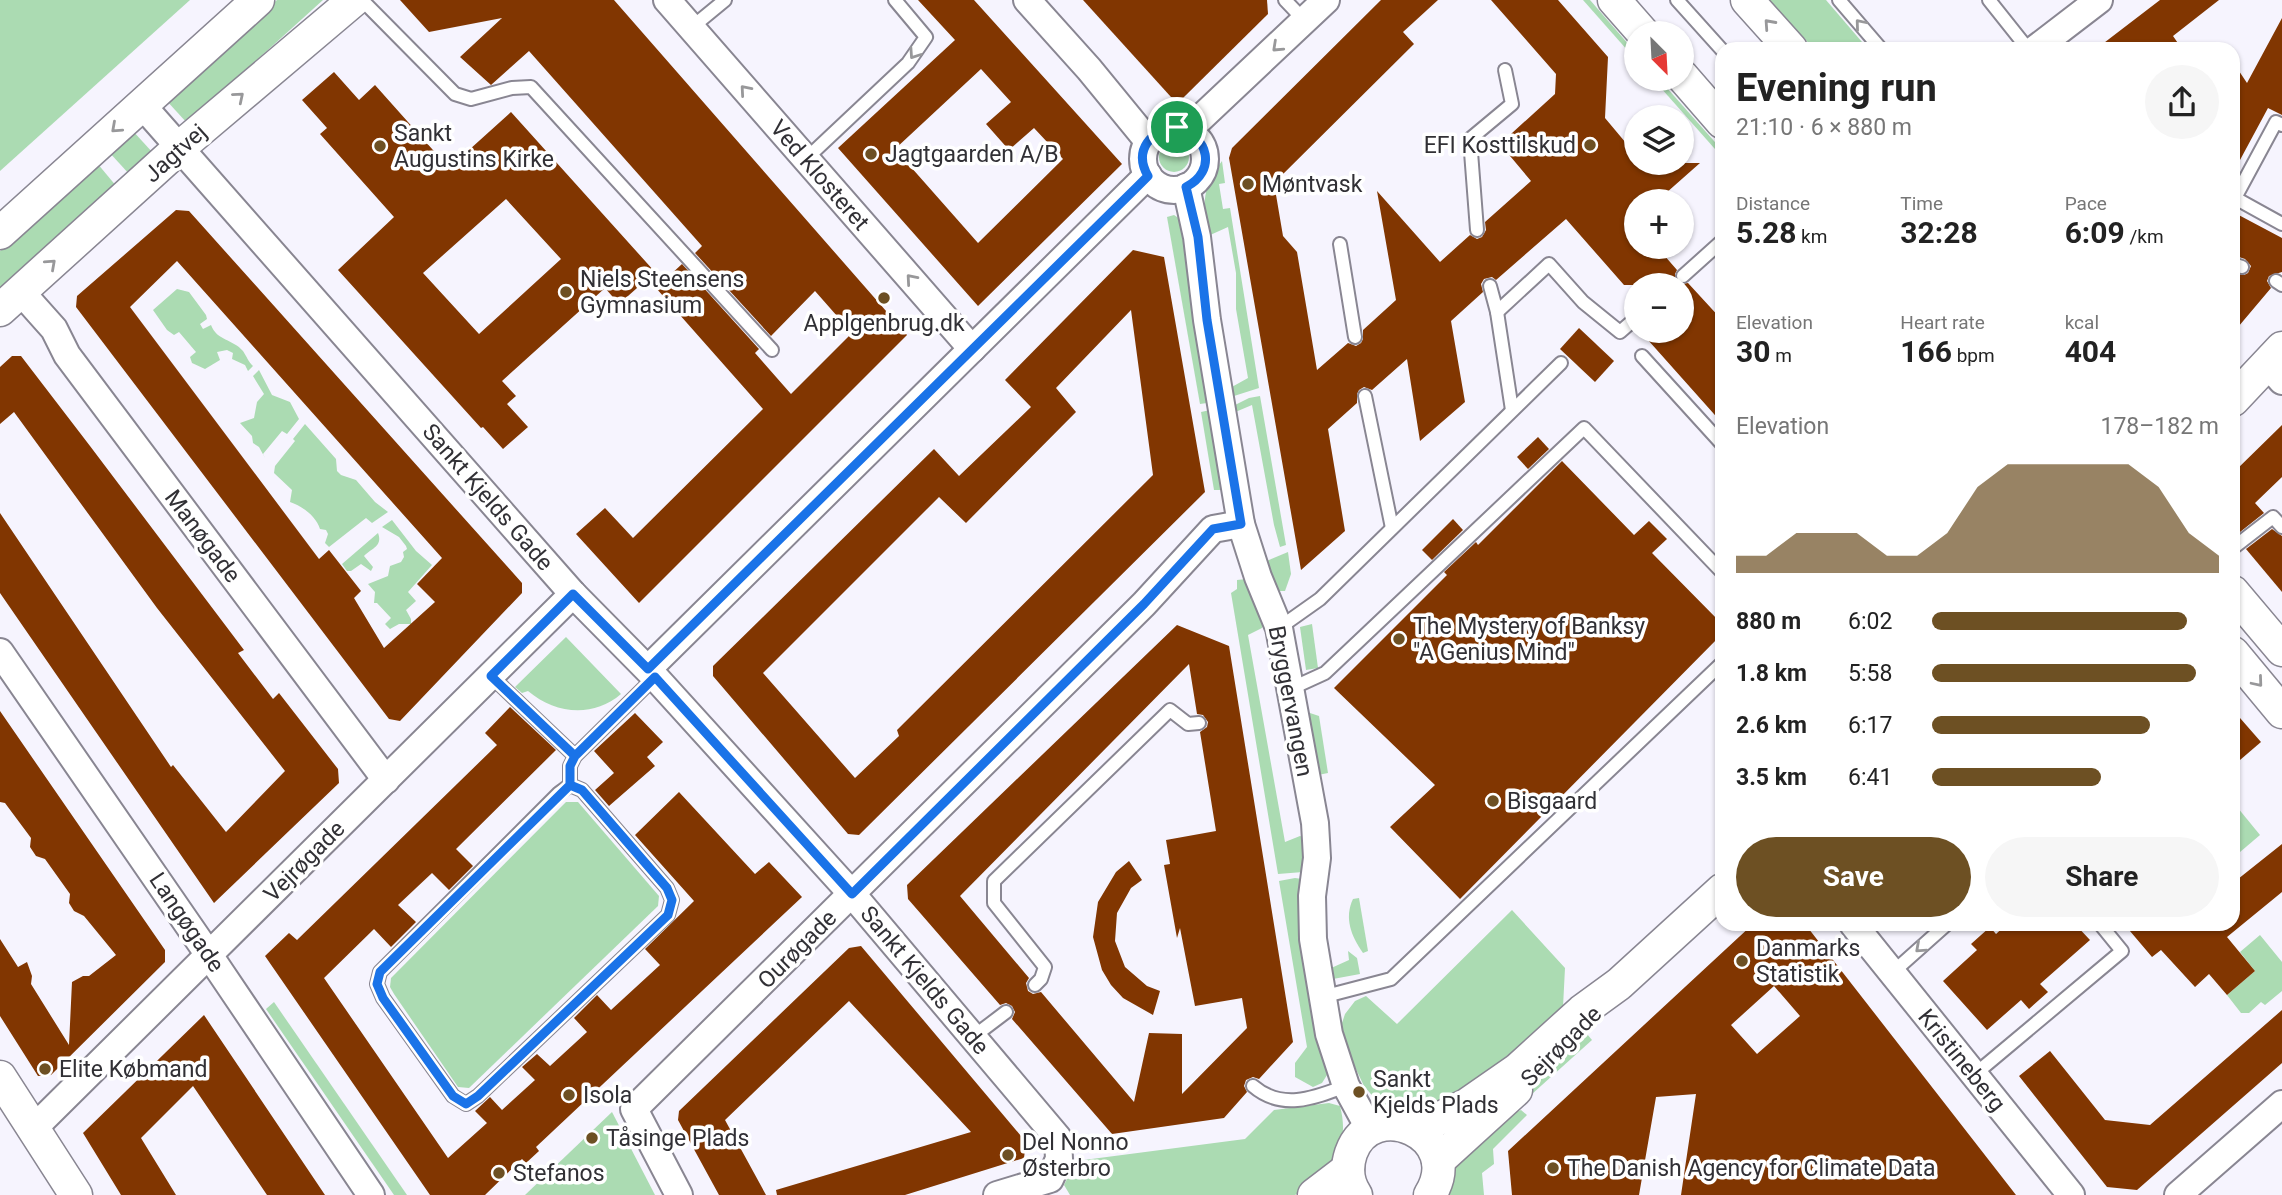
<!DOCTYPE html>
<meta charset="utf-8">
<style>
:root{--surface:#fff;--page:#f6f6f6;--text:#222;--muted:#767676;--accent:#6d5023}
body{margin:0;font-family:Roboto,sans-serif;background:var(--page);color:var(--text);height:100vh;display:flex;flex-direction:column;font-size:26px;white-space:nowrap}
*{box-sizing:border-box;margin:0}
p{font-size:23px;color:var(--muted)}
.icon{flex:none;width:38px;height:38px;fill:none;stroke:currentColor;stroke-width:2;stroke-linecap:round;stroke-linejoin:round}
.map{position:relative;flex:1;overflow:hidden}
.sheet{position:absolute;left:1715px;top:42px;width:525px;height:889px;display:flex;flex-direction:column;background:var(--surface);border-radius:21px;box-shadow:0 2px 5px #0004}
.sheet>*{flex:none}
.needle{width:46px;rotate:156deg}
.fabs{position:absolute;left:1624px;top:21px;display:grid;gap:14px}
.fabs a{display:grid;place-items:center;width:70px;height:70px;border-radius:50%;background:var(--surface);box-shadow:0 2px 5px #0004;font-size:35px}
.pin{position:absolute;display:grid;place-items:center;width:60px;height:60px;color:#fff;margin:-30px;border:4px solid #fff;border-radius:50%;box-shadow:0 2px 7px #0007}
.round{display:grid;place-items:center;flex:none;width:74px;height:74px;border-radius:37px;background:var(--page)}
.head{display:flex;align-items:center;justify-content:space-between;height:119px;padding:0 21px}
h1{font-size:38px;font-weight:700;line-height:52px}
.figures{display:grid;grid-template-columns:repeat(3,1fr);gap:10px;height:119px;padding:7px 21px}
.figures div{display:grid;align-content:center}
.figures b{font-size:30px;font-weight:700}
.figures small{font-size:19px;font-weight:400}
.figures p{font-size:19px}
.chart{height:196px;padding:14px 21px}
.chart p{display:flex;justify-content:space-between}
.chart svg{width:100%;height:126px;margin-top:7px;fill:var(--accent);opacity:.7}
.primary-button{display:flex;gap:14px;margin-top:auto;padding:14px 21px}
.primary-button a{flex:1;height:80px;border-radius:42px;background:var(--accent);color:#fff;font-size:28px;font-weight:700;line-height:80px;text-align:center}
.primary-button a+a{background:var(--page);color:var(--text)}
ul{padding:0 21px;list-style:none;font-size:23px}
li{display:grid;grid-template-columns:112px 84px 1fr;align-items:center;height:52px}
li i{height:18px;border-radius:9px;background:var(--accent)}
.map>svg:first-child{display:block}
.green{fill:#abdbb2}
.building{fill:#813601;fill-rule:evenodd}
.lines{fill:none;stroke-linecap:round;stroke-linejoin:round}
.service-casing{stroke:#898692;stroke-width:16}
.minor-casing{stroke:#898692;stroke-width:30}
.tertiary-casing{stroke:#898692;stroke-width:35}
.service{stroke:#fff;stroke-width:12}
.minor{stroke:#fff;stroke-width:26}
.tertiary{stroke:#fff;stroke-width:32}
.oneway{stroke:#98989a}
.route-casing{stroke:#fff;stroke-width:14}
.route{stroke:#1a73e8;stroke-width:9}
.poi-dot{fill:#6d5023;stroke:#fff;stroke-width:2.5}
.labels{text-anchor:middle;stroke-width:7;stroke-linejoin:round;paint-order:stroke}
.poi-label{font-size:23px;fill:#313035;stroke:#fff;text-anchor:start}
.street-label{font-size:23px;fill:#313035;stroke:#fff}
</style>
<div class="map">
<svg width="2282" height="1195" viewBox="0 0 2282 1195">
<rect width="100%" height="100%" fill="#f6f4fe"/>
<g class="green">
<polygon points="0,0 190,0 0,171"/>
<polygon points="277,0 323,0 187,123 166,100"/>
<polygon points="1583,0 1590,0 1636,53 1636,60"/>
<polygon points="1769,0 1826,0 1868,49 1814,49"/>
<polygon points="1653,79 1659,79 1722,150 1722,157"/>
<polygon points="132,130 153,153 130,175 109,152"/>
<circle cx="1174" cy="157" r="15"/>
<path d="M1222,161L1225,183L1219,184L1223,209L1230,208L1259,388L1234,396L1230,393V388L1248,378L1236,309V273L1228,227L1208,236C1202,204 1202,188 1222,161Z"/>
<polygon points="97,163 117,187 0,293 0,251"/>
<polygon points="1174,215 1183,221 1214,402 1200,404 1167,217"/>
<path d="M177,289L189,292L206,315L207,319L200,324L203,329L211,325C217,341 233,339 243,351C247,357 248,361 253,366L248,371L245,365L232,359L233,353L227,350L217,352L220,360L205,369L192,363L190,357L196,352L179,332L174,335L167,330L153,310Z"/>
<polygon points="259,370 272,395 290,402 299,419 287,434 282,431 263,454 265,458 259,447 253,443 252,436 240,423 254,418 257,402 264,394 253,376"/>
<polygon points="1260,396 1286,545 1280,547 1274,525 1252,405 1233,413 1231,407 1249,398"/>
<polygon points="1215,409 1224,490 1214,490 1201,412"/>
<path d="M305,424L336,459L337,471L341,475L356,480L375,502L388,512L372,523L366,518L329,547L325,543L328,534L326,530L320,529C316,516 302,506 290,502L292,490L274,473L275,466L295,441L293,439Z"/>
<polygon points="392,520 416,551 432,565 408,592 416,601 406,610 411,619 411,624 399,624 390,629 385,624 391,618 377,603 374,603 375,592 368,584 388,576 390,566 401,562 404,557 403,552 407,549 406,546 399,537 382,527"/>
<path d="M378,533C383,546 372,548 364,556L373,567L371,571L361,564L351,571H347L342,564Z"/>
<polygon points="1288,552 1291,574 1285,591 1277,591 1264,562"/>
<polygon points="1246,579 1265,620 1262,628 1248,635 1285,842 1300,836 1303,837 1305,844 1303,872 1278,874 1231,593 1237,589 1237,580"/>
<polygon points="1312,624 1318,668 1306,670 1300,627"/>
<path d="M566,637L621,694C593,718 555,714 528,691L522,693L515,687Z"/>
<polygon points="1307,712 1319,716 1328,773 1318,775"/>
<polygon points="566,802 578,802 659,896 658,906 469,1088 458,1087 394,994 390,987 391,978"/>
<polygon points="2233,802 2260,835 2233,858"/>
<polygon points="1295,878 1302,879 1299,922 1327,1075 1322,1083 1313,1087 1295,1077 1295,1063 1307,1047 1279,881"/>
<path d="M1359,898L1368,951L1363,953C1351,936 1344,918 1353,899Z"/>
<polygon points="1512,910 1565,968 1563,1007 1464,1097 1414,1115 1391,1110 1376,1100 1364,1086 1354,1065 1343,1037 1342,1023 1345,1014 1355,1001 1366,996 1397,1024"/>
<polygon points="2260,935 2282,962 2282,991 2265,1005 2261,1002 2249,1013 2241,1013 2227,995 2255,971 2240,952"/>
<polygon points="1348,951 1357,958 1360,974 1333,979 1329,969 1349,960"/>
<polygon points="274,1002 407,1195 394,1195 266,1009"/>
<polygon points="1587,1034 1592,1040 1532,1094 1527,1089"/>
<path d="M1329,1103L1340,1106C1351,1147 1331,1176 1295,1195H1070L1064,1185L1076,1161L1245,1139L1274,1110Z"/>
<polygon points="1521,1110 1527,1115 1493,1149 1494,1164 1482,1173 1484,1195 1447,1195 1451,1174 1457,1162 1490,1124"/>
<polygon points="612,1112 655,1195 525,1195"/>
</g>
<g class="building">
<polygon points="400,0 614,0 907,335 639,603 576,534 605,508 633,538 763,409 656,288 682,264 759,349 755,353 791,394 852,333 815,291 771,336 695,253 702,246 529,51 491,85 460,57 502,18 429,32"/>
<path d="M918,0H974L1122,164L978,306L838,148L955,40ZM981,69L1011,102L986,124L1009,150L1034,128L1063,159L978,243L895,149Z"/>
<polygon points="1083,0 1267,0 1268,14 1183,98 1171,97"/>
<polygon points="1381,0 1438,0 1403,32 1414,44 1274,183 1283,236 1297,252 1317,370 1348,343 1356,346 1361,343 1363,339 1363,330 1396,300 1377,191 1440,262 1470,235 1477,239 1482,237 1486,230 1485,222 1531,181 1500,144 1555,94 1556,74 1491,0 1558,0 1608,57 1605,118 1636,155 1636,163 1700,163 1657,201 1636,201 1636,247 1657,247 1677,270 1675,274 1676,281 1681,284 1688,283 1722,320 1722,423 1640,331 1682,331 1682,285 1624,285 1566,219 1496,280 1492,277 1484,279 1481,284 1483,292 1451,321 1465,402 1420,441 1407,359 1372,390 1364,387 1359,390 1357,394 1357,403 1328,429 1345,531 1301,570 1229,158 1232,148"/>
<polygon points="2160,0 2219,0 2173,36 2182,49 2096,49"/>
<polygon points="2282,18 2282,115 2268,108 2233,173 2233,62 2247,83"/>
<path d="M334,72L359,100L375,85L449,168L511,112L655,272L619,304L605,288L502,381L516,396L507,404L528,427L503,449L483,427L481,428L338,270L394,217L320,134L327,128L302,100ZM506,199L561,259L479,334L423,273Z"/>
<path d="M176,210L189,211L522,583V593L400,721L389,719L76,307L77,296ZM177,261L442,558L417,584L435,602L384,648L354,598L361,591L329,550L319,559L130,307Z"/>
<polygon points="2233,212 2282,238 2282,272 2269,276 2267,281 2271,288 2233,333 2233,273 2244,275 2248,273 2251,266 2245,259 2233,255"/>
<path d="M1133,250L1164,257L1205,492L859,835L848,834L713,676V666L934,449L959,476L1031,407L1005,380ZM1131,310L1153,475L897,730L899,736L855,778L763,673L939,497L966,523L1076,412L1056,388Z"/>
<polygon points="1579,328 1614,361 1595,382 1560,349"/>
<polygon points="12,356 21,356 90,446 244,650 238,653 273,699 279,693 338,769 339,783 214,903 0,593 0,513 171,767 173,765 226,832 285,771 157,608 14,412 0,424 0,367"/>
<polygon points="2282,425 2282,477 2255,503 2264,513 2235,536 2233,473"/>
<polygon points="1538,437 1549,449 1528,469 1517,457"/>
<polygon points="1562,461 1634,535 1649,521 1667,539 1652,553 1722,624 1722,634 1460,899 1390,827 1435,785 1334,688 1447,575 1444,572 1476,542 1478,545"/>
<polygon points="1453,519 1463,530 1432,560 1422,550"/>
<polygon points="2272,529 2282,536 2282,592 2246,549"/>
<path d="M1177,625L1229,646L1293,1042L1259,1079L1253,1077L1246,1080L1244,1086L1247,1092L1224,1118L1112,1134L1012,1019L1015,1012L1012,1006L1006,1003L1000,1005L908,899L907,885ZM1189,664L1197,714L1203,715L1208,722L1207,727L1200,732L1216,831L1166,840L1170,864L1164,865L1177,938L1180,928L1195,1006L1242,998L1247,1028L1182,1094V1034L1149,1033L1134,1102L1041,992L1033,994L1028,991L1026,983L1029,978L960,896Z"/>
<polygon points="510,707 556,750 456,849 473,866 449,890 432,873 398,905 416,922 391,947 374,929 324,978 448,1158 487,1123 475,1111 490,1097 502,1110 535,1080 522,1067 537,1054 550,1066 587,1032 574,1018 597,995 611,1010 660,965 645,949 694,901 635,835 679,792 755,874 769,862 802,897 536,1147 539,1151 526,1163 522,1159 485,1195 430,1195 265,956 289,933 297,940 497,745 485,733"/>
<polygon points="2233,710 2261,742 2233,766"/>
<polygon points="0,711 165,950 165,962 51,1075 38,1076 0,1016 0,939 18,967 27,962 32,976 31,984 69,1045 72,982 83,976 89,976 116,955 84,916 74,911 69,903 70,894 45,859 36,856 30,847 31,838 5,803 0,802"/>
<polygon points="635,713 663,742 647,757 655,766 609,806 595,790 614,773 594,751"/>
<polygon points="2282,844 2282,892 2227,937 2255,971 2227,995 2209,974 2195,987 2161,950 2152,957 2124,924 2233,924 2233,883"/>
<polygon points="1129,861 1142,880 1131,888 1117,913 1115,941 1125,967 1147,986 1160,991 1153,1015 1123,998 1111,985 1102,970 1093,937 1098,902 1116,872"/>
<path d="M1753,924H1805L2016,1195H1681L1696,1094L1656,1097L1639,1195H1512L1508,1151ZM1774,986L1800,1016L1757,1054L1731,1025Z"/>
<polygon points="2007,924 2075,924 2090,940 2040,984 2048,992 2029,1009 2021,1000 1987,1030 1943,981 1977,950 1971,944 1990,927 1996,934"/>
<polygon points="861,946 1026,1142 1024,1158 905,1195 777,1195 776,1190 971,1132 849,1001 725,1120 766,1195 719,1195 678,1120 679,1111 849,948"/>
<polygon points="2282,1010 2282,1063 2137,1190 2107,1187 2019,1076 2050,1051 2105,1120 2150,1125"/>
<polygon points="204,1015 325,1195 267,1195 193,1086 141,1138 176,1195 121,1195 83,1133"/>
</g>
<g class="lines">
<defs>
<g id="service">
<polyline points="362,0 455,94 471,99 512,88 531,87 772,350"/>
<polyline points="1285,0 1305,21"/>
<polyline points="1677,0 1722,50"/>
<polyline points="1839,0 1881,49"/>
<polyline points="1989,0 2028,49"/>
<polyline points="691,28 725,0"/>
<polyline points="2282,125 2276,122 2235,198 2282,224"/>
<polyline points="806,159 908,63 926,37 895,0"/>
<polyline points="1477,230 1470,139 1512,104 1505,70"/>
<polyline points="1340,244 1355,337"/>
<polyline points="2233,264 2242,267"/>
<polyline points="1683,276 1722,241"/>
<polyline points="2276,281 2282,285"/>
<polyline points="1490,286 1497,312 1512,410"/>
<polyline points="1497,312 1549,264 1583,302 1620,332 1636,318"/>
<polyline points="1642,356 1722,444"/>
<polyline points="1365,396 1392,528"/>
<polyline points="2233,548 2273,517 2282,527"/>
<polyline points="1279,628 1320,599 1561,363"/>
<polyline points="491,676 575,756"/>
<polyline points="1290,689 1325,673 1584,428 1722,572"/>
<polygon points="570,785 582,790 667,888 672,900 668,915 478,1096 466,1104 453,1096 383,998 377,984 380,972 559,793"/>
<polyline points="570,785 570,766 575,756 655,677"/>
<polyline points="1892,973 1947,924"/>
<polyline points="1035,985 1041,979 1045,967 994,903 994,881 1170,710 1188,724 1199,723"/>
<polyline points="1322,997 1391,979 1722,663"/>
<polyline points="973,1037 1006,1012"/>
<polyline points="1974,1075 2122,951 2100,924"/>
<path d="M1253,1086C1282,1111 1314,1098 1346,1086"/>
</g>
<g id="minor">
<polyline points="667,0 972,349"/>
<polyline points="1027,0 1089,69 1148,141"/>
<polyline points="2035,49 2099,0"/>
<polyline points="142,105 573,594 655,677 852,894 1058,1138 1059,1159 1050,1179 997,1195"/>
<circle cx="1174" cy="159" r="31"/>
<polyline points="1188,130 1326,0"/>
<polyline points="1186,187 1197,237 1207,320 1241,524 1258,577 1279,628 1315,823 1317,858 1312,896 1313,939 1329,1034 1346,1086 1370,1130"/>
<polyline points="21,292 54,329 67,355 386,780"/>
<polyline points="2267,364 2282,381"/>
<polyline points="0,652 209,955 371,1195"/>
<polyline points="648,669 1148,175"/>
<polyline points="1853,924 2071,1195"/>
<polyline points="34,1128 573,594"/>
<polyline points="679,1195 634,1109 1144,604 1213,529 1241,524"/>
<polyline points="2178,1195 2282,1104"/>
</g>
<g id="tertiary">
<polyline points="1614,0 1643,33"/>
<polyline points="1747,0 1791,49"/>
<polyline points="1682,76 1722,122"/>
<polyline points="0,233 258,0"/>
<polyline points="0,310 179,148 354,0"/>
<polyline points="2233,400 2282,348"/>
<polyline points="2233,592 2282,650"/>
<polyline points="2233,653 2282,712"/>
<polyline points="0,1077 76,1195"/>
<polyline points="1417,1130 1468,1104 1517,1070 1582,1011 1619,984 1722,890"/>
<polyline points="1438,1161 1516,1090"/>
<polyline points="1314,1195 1348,1169"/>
<path d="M1356,1195C1347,1182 1346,1168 1351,1153C1372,1094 1467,1135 1430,1195"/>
</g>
</defs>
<use href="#service" class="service-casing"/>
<use href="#minor" class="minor-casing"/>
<use href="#tertiary" class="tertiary-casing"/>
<use href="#service" class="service"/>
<use href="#minor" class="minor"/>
<use href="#tertiary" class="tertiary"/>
</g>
<defs><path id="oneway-chevron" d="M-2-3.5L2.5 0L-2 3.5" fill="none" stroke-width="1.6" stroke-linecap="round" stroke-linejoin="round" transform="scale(1.75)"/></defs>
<g class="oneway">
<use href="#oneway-chevron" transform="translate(1769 24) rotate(-132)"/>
<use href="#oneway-chevron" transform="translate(1860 24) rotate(-130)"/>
<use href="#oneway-chevron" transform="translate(1277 47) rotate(137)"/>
<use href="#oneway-chevron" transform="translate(914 54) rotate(124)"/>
<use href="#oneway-chevron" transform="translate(745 90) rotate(-131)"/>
<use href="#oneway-chevron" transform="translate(239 97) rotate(-40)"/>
<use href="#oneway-chevron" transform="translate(116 128) rotate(138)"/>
<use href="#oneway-chevron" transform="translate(51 264) rotate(-42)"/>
<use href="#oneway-chevron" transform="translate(911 279) rotate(-131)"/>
<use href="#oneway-chevron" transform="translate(2258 682) rotate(50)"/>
<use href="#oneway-chevron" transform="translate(1920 948) rotate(138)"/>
</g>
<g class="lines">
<defs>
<path id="route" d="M1177,127C1151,130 1133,150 1148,176L1136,188L648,669L573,594L491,676L575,756L570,766V785L380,972L377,984L383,998L453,1096L466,1104L478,1096L668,915L672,900L667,888L582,790L570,785V766L575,756L655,677L852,894L1144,604L1213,529L1241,524L1207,320L1198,237L1186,187C1217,171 1209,136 1177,127"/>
</defs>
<use href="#route" class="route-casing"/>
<use href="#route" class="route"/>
</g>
<g class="poi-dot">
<circle cx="1590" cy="145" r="7"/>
<circle cx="380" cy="146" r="7"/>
<circle cx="871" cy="154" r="7"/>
<circle cx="1248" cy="184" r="7"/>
<circle cx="566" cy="292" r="7"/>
<circle cx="884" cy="298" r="7"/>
<circle cx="1399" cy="639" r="7"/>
<circle cx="1493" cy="801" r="7"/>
<circle cx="1742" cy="961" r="7"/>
<circle cx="45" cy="1069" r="7"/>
<circle cx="1359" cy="1092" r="7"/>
<circle cx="569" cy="1095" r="7"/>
<circle cx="592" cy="1138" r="7"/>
<circle cx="1008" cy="1155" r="7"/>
<circle cx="1553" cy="1168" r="7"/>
<circle cx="499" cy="1173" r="7"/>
</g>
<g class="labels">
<g class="poi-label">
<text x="394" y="141">Sankt<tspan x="394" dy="26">Augustins Kirke</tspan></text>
<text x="1576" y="153" text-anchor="end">EFI Kosttilskud</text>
<text x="885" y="162">Jagtgaarden A/B</text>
<text x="1262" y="192">Møntvask</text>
<text x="580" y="287">Niels Steensens<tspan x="580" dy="26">Gymnasium</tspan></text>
<text x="884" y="331" text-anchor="middle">Applgenbrug.dk</text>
<text x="1413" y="634">The Mystery of Banksy<tspan x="1413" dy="26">"A Genius Mind"</tspan></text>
<text x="1507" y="809">Bisgaard</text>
<text x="1756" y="956">Danmarks<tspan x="1756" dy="26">Statistik</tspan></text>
<text x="59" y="1077">Elite Købmand</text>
<text x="1373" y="1087">Sankt<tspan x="1373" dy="26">Kjelds Plads</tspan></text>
<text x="583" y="1103">Isola</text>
<text x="606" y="1146">Tåsinge Plads</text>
<text x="1022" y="1150">Del Nonno<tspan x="1022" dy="26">Østerbro</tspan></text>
<text x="1567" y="1176">The Danish Agency for Climate Data</text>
<text x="513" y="1181">Stefanos</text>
</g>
<g class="street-label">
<text transform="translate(175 153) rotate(-42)" y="8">Jagtvej</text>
<text transform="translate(820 175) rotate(49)" y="8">Ved Klosteret</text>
<text transform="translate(488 497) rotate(49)" y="8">Sankt Kjelds Gade</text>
<text transform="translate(203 536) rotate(53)" y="8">Manøgade</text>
<text transform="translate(1291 701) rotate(79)" y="8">Bryggervangen</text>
<text transform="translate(304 861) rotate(-45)" y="8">Vejrøgade</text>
<text transform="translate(187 922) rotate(56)" y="8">Langøgade</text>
<text transform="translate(797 949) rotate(-45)" y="8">Ourøgade</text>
<text transform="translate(925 980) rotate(50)" y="8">Sankt Kjelds Gade</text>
<text transform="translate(1561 1046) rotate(-45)" y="8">Sejrøgade</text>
<text transform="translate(1962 1060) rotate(51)" y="8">Kristineberg</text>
</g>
</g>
</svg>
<div class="fabs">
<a><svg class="needle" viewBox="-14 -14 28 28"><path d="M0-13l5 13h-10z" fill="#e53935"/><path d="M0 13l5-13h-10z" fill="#767676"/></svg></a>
<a><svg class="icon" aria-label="layers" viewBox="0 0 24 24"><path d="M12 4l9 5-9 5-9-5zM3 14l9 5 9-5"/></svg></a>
<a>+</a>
<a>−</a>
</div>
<div class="pin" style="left:1177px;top:127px;background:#1e9e55"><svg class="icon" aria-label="arrive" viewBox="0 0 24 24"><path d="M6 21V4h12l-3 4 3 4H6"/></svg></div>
<section class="sheet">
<div class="head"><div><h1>Evening run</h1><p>21:10 · 6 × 880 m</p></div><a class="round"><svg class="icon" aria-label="share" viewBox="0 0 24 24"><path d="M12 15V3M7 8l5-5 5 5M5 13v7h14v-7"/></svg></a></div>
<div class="figures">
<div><p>Distance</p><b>5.28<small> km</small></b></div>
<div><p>Time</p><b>32:28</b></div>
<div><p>Pace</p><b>6:09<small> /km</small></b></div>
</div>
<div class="figures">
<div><p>Elevation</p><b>30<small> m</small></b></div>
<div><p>Heart rate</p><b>166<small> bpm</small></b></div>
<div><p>kcal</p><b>404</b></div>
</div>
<div class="chart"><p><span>Elevation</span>178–182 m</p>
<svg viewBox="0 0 160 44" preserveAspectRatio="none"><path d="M0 44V38L10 38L20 30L30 30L40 30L50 38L60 38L70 30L80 14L90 6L100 6L110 6L120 6L130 6L140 14L150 30L160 38V44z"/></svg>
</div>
<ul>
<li><b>880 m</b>6:02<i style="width:89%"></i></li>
<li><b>1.8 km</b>5:58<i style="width:92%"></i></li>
<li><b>2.6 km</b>6:17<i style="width:76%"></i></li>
<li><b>3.5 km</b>6:41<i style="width:59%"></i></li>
</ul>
<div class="primary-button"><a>Save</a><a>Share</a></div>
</section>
</div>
